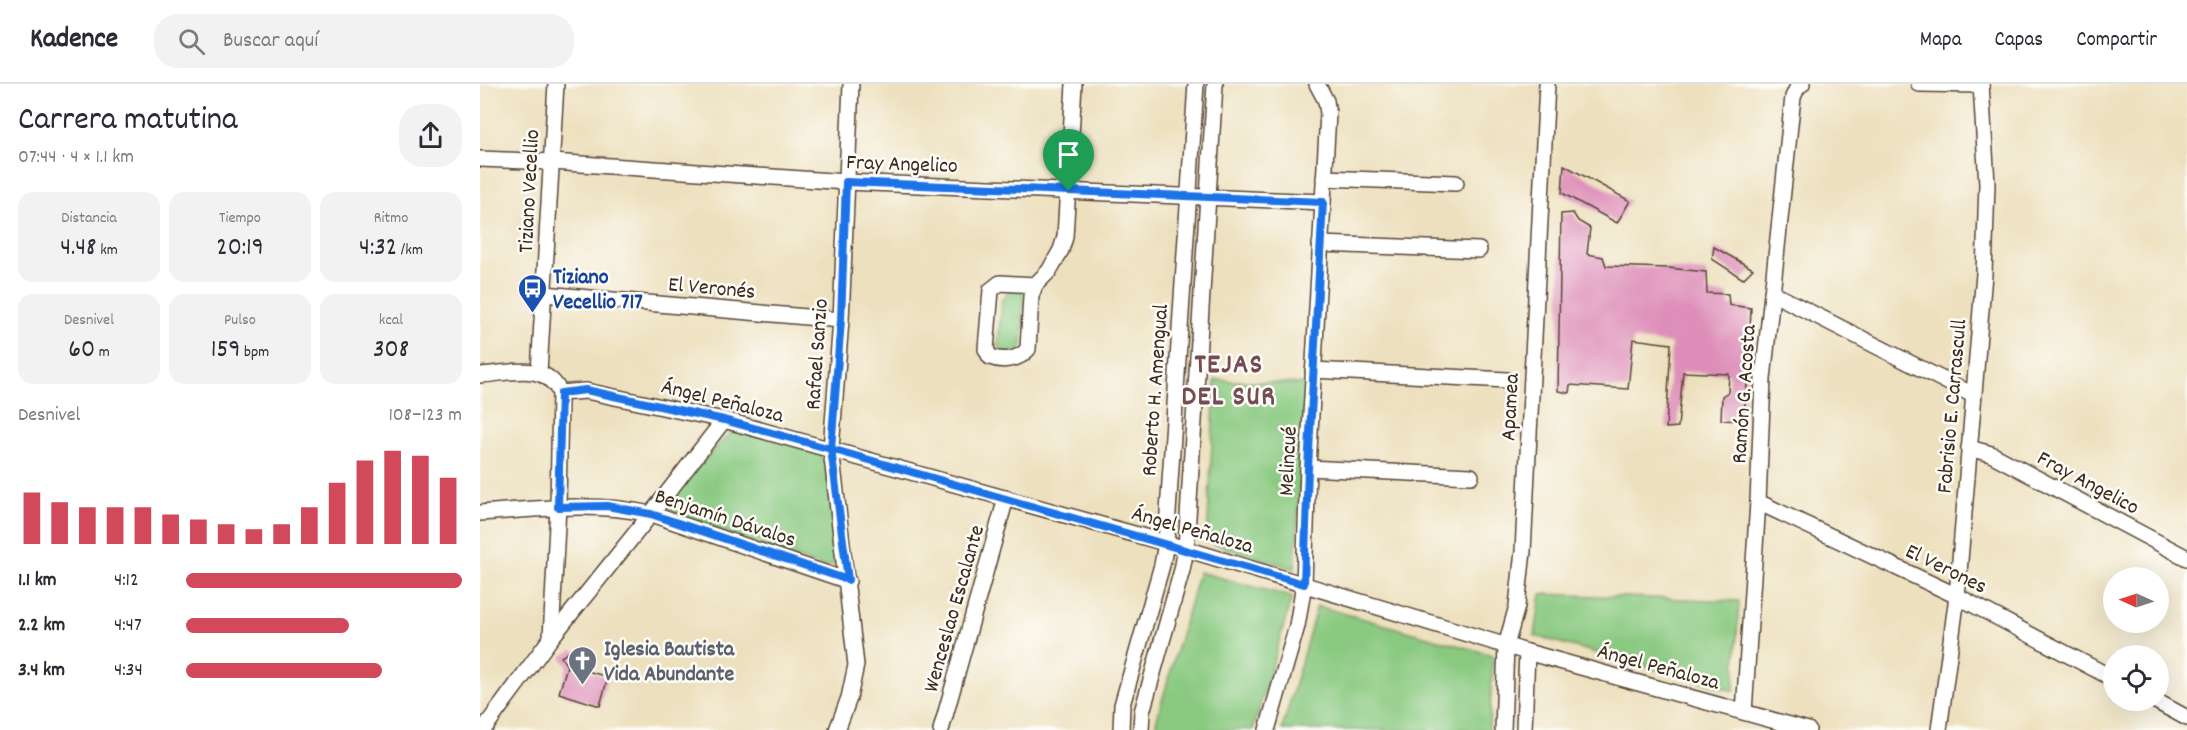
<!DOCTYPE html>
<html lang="es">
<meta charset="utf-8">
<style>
:root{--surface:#fff;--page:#f2f2f3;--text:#2b2b33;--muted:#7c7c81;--line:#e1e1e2;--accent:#d1495b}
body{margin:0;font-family:Dekko,sans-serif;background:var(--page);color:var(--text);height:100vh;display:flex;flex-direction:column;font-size:22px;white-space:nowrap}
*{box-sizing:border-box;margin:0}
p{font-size:20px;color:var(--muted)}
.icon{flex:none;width:33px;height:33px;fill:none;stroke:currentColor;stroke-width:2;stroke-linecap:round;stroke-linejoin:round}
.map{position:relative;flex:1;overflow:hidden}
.side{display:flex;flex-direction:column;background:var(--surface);width:480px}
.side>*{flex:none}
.needle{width:39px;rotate:273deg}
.buttons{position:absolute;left:1623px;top:483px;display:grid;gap:12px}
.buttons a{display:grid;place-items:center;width:66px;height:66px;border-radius:50%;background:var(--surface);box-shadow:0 6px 24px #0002;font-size:30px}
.pin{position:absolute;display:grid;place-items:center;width:51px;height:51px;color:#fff;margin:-62px -26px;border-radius:50% 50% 50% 0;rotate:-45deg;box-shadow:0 0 6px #0007}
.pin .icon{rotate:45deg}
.round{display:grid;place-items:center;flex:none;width:63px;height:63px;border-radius:24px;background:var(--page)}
.headline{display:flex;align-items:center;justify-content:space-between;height:102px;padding:0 18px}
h1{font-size:33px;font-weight:600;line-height:45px}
.figures{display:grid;grid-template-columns:repeat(3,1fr);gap:9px;height:102px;padding:6px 18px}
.figures div{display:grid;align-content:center;border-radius:15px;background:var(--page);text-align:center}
.figures b{font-size:26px;font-weight:600}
.figures small{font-size:16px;font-weight:400}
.figures p{font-size:16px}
.chart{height:168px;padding:12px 18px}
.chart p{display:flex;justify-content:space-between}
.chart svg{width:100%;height:108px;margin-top:6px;stroke:var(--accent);stroke-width:6}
ul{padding:0 18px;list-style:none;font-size:20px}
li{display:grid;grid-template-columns:96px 72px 1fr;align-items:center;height:45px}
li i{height:15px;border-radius:8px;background:var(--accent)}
header{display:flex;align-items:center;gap:36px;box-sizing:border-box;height:84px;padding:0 30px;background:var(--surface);border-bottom:2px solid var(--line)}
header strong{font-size:28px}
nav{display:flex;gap:33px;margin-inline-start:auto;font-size:21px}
.search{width:420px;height:54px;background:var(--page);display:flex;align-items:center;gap:15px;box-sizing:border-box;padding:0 21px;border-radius:24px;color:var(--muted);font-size:22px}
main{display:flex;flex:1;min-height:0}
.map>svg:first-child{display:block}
.green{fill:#89c980;stroke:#627a4f;stroke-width:1.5}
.building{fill:#de8fb9}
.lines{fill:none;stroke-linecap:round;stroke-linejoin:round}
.minor-casing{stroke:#564536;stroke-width:18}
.minor{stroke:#fff;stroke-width:15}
.route-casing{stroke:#fff;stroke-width:12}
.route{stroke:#1a73e8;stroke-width:8}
.labels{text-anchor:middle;stroke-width:5;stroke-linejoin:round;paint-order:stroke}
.street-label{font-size:22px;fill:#3b2a1e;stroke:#fdfcf7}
.transit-label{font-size:22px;font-weight:bold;fill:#164399;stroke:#fdfcf7;text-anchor:start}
.worship-label{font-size:22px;font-weight:bold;fill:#5b616d;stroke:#fdfcf7;text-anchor:start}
.district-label{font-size:28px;font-weight:bold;letter-spacing:1.5px;fill:#744d54;stroke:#fdfcf7}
</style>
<header>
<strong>Kadence</strong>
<div class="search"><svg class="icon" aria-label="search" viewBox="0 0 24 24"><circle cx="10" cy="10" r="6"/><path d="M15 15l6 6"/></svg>Buscar aquí</div>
<nav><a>Mapa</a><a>Capas</a><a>Compartir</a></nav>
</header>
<main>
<section class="side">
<div class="headline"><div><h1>Carrera matutina</h1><p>07:44 · 4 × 1.1 km</p></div><a class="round"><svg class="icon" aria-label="share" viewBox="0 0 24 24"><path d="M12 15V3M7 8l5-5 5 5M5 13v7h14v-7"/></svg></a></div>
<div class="figures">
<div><p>Distancia</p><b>4.48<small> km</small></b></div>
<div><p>Tiempo</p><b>20:19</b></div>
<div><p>Ritmo</p><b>4:32<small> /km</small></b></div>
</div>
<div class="figures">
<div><p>Desnivel</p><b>60<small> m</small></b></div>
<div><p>Pulso</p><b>159<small> bpm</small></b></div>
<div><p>kcal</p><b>308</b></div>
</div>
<div class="chart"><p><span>Desnivel</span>108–123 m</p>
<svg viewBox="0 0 160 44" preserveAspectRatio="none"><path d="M5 44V23M15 44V27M25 44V29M35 44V29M45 44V29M55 44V32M65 44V34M75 44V36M85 44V38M95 44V36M105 44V29M115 44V19M125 44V10M135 44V6M145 44V8M155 44V17"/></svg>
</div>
<ul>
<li><b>1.1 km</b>4:12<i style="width:100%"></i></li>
<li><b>2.2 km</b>4:47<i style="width:59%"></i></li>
<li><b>3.4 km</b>4:34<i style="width:71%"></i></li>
</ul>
</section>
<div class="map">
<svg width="1707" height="646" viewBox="0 0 1707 646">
<rect width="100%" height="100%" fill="#fdfcf7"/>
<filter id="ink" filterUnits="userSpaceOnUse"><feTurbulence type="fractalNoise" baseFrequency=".0167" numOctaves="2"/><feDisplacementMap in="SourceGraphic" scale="12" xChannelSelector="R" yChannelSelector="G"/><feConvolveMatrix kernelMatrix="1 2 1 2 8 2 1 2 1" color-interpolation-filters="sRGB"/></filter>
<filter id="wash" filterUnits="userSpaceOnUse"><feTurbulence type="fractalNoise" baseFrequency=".008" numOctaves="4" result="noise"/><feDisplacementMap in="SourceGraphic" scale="24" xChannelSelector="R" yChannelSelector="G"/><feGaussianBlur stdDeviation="1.35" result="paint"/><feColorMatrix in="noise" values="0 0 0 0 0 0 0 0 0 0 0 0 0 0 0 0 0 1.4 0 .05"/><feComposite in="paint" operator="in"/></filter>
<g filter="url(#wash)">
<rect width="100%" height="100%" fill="#ede0be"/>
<g class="green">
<polygon points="530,204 543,208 544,216 542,261 539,268 526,269 520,267 518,262 522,215"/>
<polygon points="735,296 825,300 815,485 727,458"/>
<polygon points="260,346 342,369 347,376 357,472 353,481 343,483 194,430 190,424 189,414 252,347"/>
<polygon points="719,488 812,513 773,646 680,646 676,638"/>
<polygon points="1061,510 1259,517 1254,607 1055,552"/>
<polygon points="837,522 1013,571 1009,646 802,646"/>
</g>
<g id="blocks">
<g class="building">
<polygon points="1084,81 1150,117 1137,139 1082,109"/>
<polygon points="1093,129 1098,137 1110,144 1107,170 1123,173 1126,182 1188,184 1226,188 1227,209 1248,210 1249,221 1271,224 1268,291 1263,337 1241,336 1242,312 1248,308 1249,290 1203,288 1198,343 1186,344 1191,260 1153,255 1148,305 1090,301 1089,309 1078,307 1081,130"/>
<polygon points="1234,163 1273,185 1263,195 1232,175"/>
<polygon points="92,566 105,570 100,585 128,593 120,622 79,609 87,582 81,573"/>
</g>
</g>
</g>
<g filter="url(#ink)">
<use href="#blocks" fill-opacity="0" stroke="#564536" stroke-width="1.5"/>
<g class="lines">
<defs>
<g id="minor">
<polyline points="1439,0 1501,1"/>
<polyline points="0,75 72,78 366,98 843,118"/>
<polyline points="844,94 976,99"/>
<polyline points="840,160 999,166"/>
<path d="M555,201L520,199L511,206L506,265L510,273C523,278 539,276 548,265L551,212L555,201L569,187L581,166L585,153L594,0"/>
<polyline points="1292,209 1493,311"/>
<polyline points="64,210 361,236"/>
<polyline points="833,286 1027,296"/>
<polyline points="59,288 76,0"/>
<path d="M0,291C31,289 66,277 80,309L78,423L71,554"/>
<polyline points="80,309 106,307 244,336 686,459 1047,568 1328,646"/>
<polyline points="1489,364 1511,370 1707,474"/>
<polyline points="828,384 991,392"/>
<polyline points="1278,418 1477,512 1634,595"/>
<path d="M0,429C61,425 111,417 171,430L368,497"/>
<polyline points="1674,616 1707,634"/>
<polyline points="1264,628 1278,418 1283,295 1313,13 1318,2 1322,0"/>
<polyline points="3,646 71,554 171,430 244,336"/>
<polyline points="357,646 369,614 376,581 351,365 361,236 371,0"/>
<polyline points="461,646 526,414"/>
<polyline points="641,646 642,621 682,481 686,459 716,0"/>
<polyline points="661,646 662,628 702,486 706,465 735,0"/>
<polyline points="787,646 817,542 824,500 828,384 848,29 846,17 837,0"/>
<polyline points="1023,646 1026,562 1037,522 1043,467 1067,0"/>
<polyline points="1044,646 1047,568"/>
<polyline points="1459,646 1477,512 1504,190 1507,100 1501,0"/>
</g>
</defs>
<use href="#minor" class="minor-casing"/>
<use href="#minor" class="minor"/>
</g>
</g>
<g class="lines" filter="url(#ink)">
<defs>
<polyline id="route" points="589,107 366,98 361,236 351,365 244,336 106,306 81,309 78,423 127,422 171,430 368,496 351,365 824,500 828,384 843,118 589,107"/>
</defs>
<use href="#route" class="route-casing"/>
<use href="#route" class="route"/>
</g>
<defs>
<symbol id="bus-pin" viewBox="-11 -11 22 30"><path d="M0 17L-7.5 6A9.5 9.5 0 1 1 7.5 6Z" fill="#1a4fb4" stroke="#fdfcf7"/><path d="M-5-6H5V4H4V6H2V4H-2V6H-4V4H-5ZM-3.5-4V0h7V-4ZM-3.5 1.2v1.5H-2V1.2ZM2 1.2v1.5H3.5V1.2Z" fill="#fff"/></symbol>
<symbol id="church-pin" viewBox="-11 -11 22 30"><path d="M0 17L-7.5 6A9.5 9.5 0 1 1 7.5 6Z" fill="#6b7280" stroke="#fdfcf7"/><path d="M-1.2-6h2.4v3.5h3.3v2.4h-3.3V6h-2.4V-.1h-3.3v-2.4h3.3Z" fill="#fff"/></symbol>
</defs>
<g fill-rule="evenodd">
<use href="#bus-pin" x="36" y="188" width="33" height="45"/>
<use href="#church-pin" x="86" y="560" width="33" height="45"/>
</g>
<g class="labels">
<g class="street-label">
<text transform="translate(422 78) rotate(2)" y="8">Fray Angelico</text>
<text transform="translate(47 107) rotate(-87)" y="8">Tiziano Vecellio</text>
<text transform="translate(232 202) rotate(5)" y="8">El Veronés</text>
<text transform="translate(335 270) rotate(-86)" y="8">Rafael Sanzio</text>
<text transform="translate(673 306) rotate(-86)" y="8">Roberto H. Amengual</text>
<text transform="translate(1262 310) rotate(-86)" y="8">Ramón G. Acosta</text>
<text transform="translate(243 315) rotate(14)" y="8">Ángel Peñaloza</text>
<text transform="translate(1470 322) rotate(-85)" y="8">Fabrisio E. Carrascull</text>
<text transform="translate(1028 323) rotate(-87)" y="8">Apamea</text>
<text transform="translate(806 377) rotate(-87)" y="8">Melincué</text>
<text transform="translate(1609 397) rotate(28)" y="8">Fray Angelico</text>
<text transform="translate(246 432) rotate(18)" y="8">Benjamín Dávalos</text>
<text transform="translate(713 444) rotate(16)" y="8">Ángel Peñaloza</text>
<text transform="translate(1467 483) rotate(26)" y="8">El Verones</text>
<text transform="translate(472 524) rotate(-74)" y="8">Wenceslao Escalante</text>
<text transform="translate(1179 581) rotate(15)" y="8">Ángel Peñaloza</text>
</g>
<g class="transit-label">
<text x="73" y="199">Tiziano<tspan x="73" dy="25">Vecellio 717</tspan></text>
</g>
<g class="worship-label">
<text x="124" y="571">Iglesia Bautista<tspan x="124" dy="25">Vida Abundante</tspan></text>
</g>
<g class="district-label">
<text x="749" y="288">TEJAS<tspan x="749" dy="32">DEL SUR</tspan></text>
</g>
</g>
</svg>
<div class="buttons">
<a><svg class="needle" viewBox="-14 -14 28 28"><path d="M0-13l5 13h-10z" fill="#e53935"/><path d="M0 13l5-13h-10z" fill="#7c7c81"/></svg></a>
<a><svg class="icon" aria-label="locate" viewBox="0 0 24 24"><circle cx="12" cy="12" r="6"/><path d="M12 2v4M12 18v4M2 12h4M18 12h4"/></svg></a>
</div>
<div class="pin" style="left:589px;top:107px;background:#1e9e55"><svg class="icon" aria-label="arrive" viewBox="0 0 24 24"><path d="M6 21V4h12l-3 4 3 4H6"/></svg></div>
</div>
</main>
